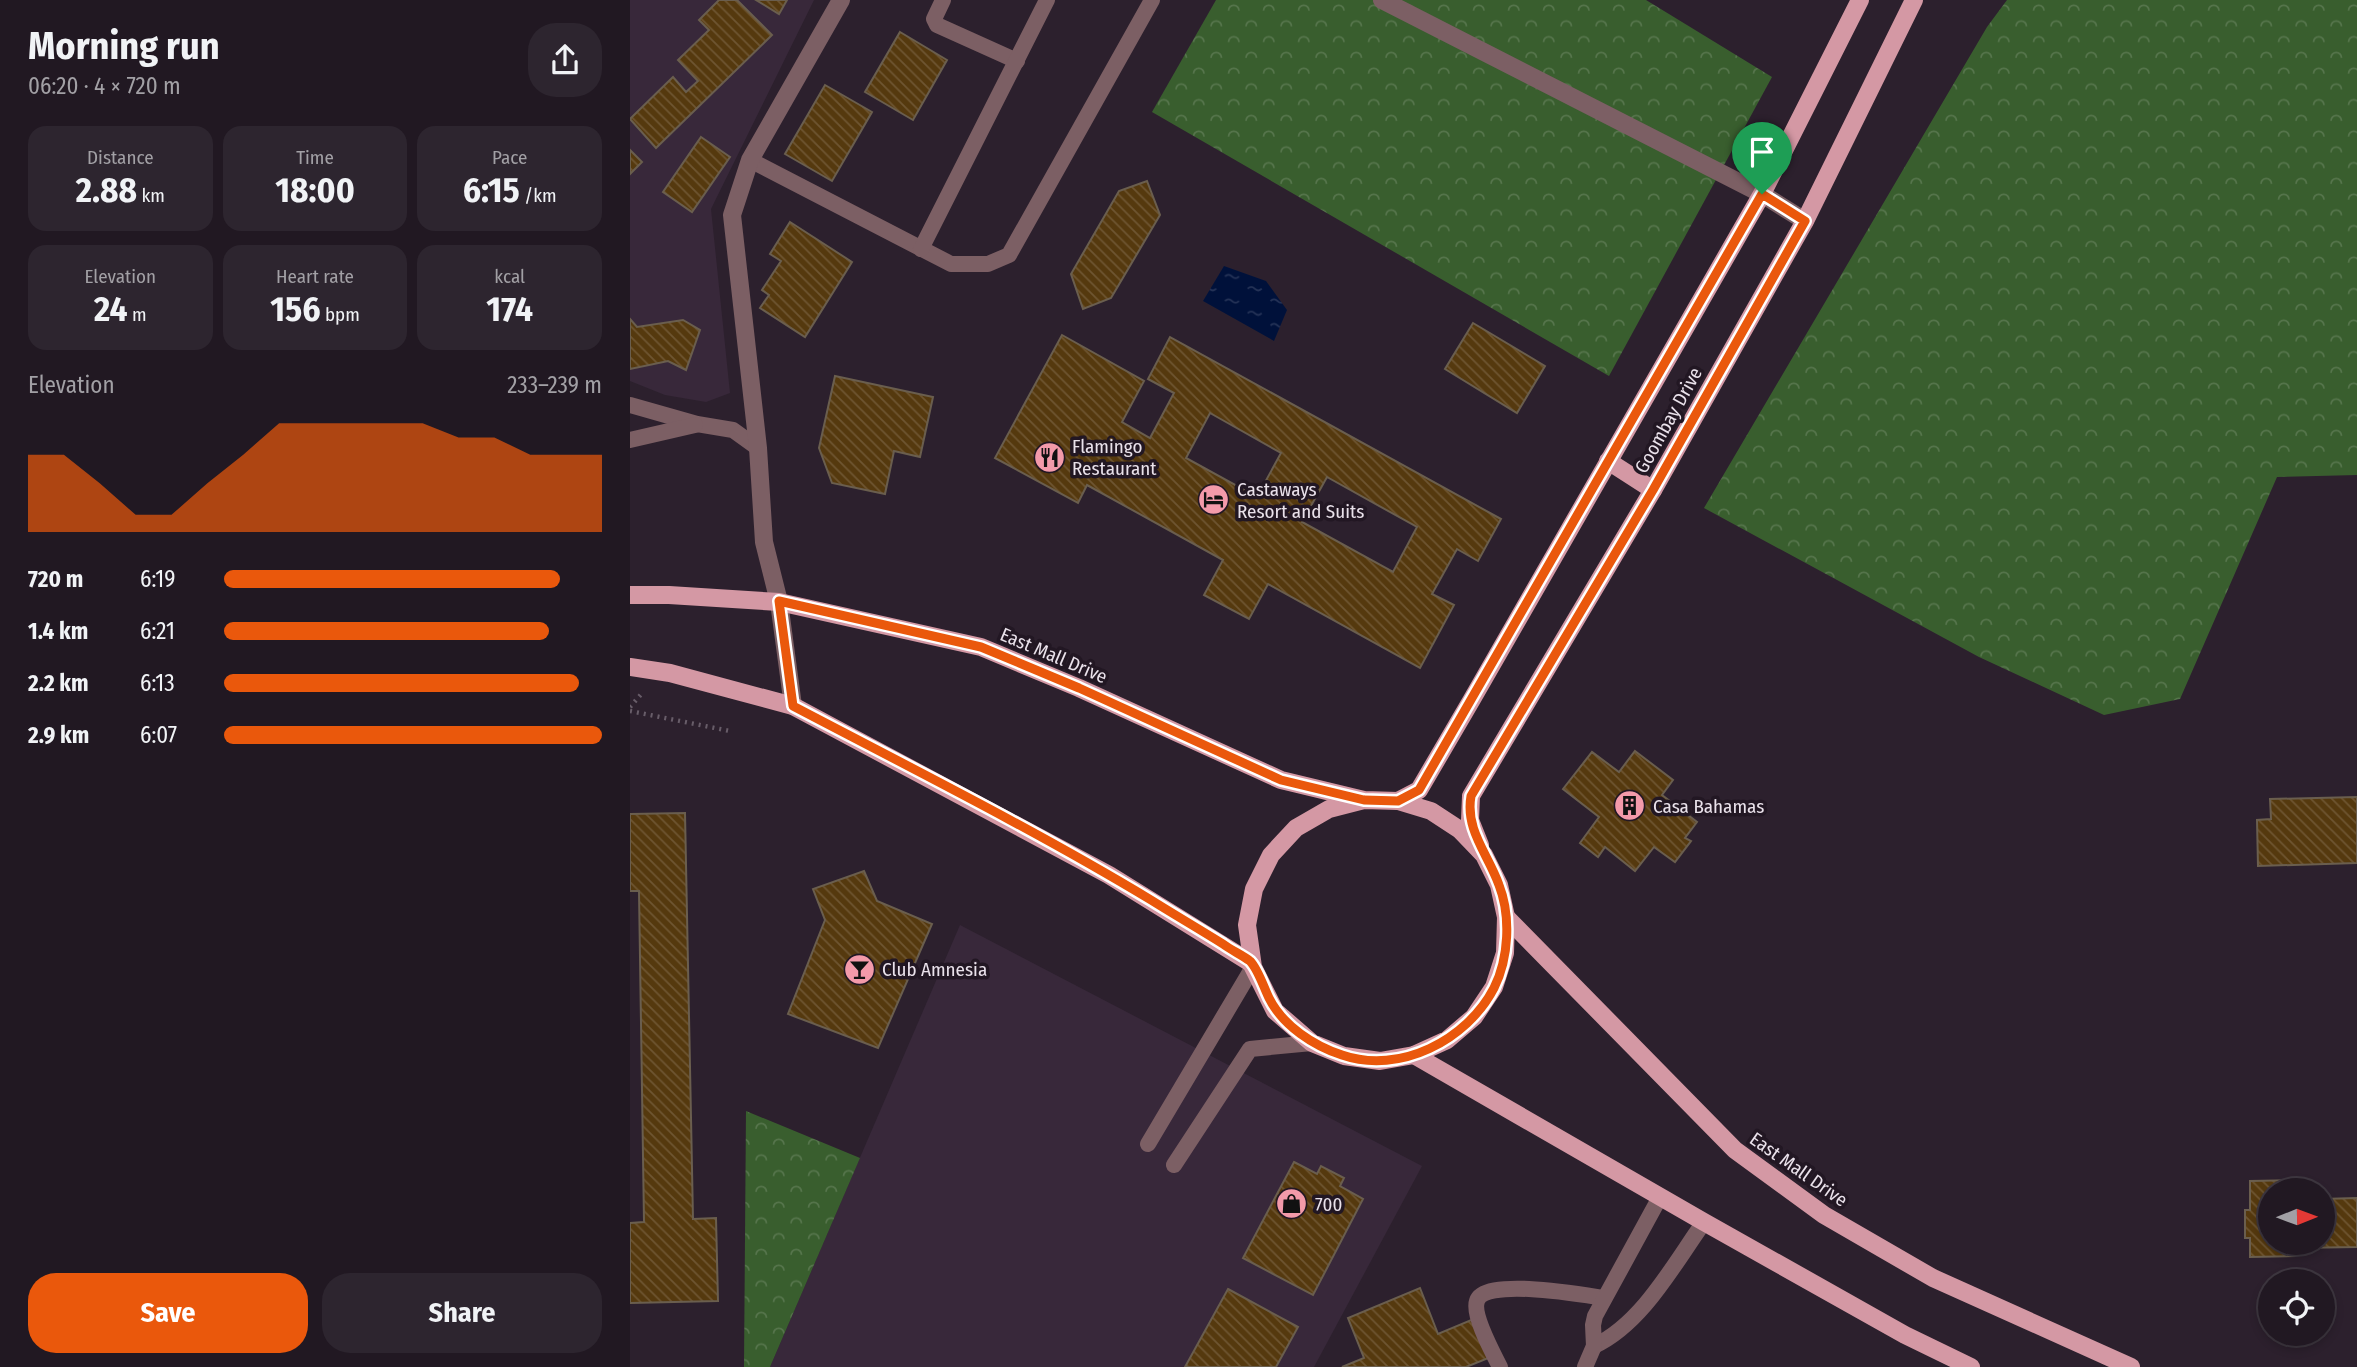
<!DOCTYPE html>
<meta charset="utf-8">
<style>
:root{--surface:#211822;--page:#2d252f;--text:#f1f3f6;--muted:#a2a0a5;--line:#3e3740;--accent:#ea580c}
body{margin:0;font-family:"Fira Sans Condensed",sans-serif;background:var(--page);color:var(--text);height:100vh;display:flex;flex-direction:column;font-size:26px;white-space:nowrap}
*{box-sizing:border-box;margin:0}
p{font-size:23px;color:var(--muted)}
.icon{flex:none;width:38px;height:38px;fill:none;stroke:currentColor;stroke-width:2;stroke-linecap:round;stroke-linejoin:round}
.map{position:relative;flex:1;overflow:hidden}
.sheet{display:flex;flex-direction:column;background:var(--surface);width:630px}
.sheet>*{flex:none}
.needle{width:46px;rotate:89deg}
.buttons{position:absolute;left:1628px;top:1178px;display:grid;gap:14px}
.buttons a{display:grid;place-items:center;width:77px;height:77px;border-radius:50%;background:var(--surface);box-shadow:0 4px 10px #0003,0 0 0 2px var(--line);font-size:35px}
.pin{position:absolute;display:grid;place-items:center;width:60px;height:60px;color:#fff;margin:-72px -30px;border-radius:50% 50% 50% 0;rotate:-45deg;box-shadow:0 0 7px #0007}
.pin .icon{rotate:45deg}
.round{display:grid;place-items:center;flex:none;width:74px;height:74px;border-radius:28px;background:var(--page)}
.overview{display:flex;align-items:center;justify-content:space-between;height:119px;padding:0 28px}
h1{font-size:38px;font-weight:700;line-height:52px}
.stats{display:grid;grid-template-columns:repeat(3,1fr);gap:10px;height:119px;padding:7px 28px}
.stats div{display:grid;align-content:center;border-radius:18px;background:var(--page);text-align:center}
.stats b{font-size:35px;font-weight:700}
.stats small{font-size:19px;font-weight:400}
.stats p{font-size:19px}
.chart{height:196px;padding:14px 28px}
.chart p{display:flex;justify-content:space-between}
.chart svg{width:100%;height:126px;margin-top:7px;fill:var(--accent);opacity:.7}
.button{display:flex;gap:14px;margin-top:auto;padding:14px 28px}
.button a{flex:1;height:80px;border-radius:28px;background:var(--accent);color:#fff;font-size:28px;font-weight:700;line-height:80px;text-align:center}
.button a+a{background:var(--page);color:var(--text)}
ul{padding:0 28px;list-style:none;font-size:23px}
li{display:grid;grid-template-columns:112px 84px 1fr;align-items:center;height:52px}
li i{height:18px;border-radius:9px;background:var(--accent)}
main{display:flex;flex:1;min-height:0}
.map>svg:first-child{display:block}
.built{fill:#38283a}
.forest{fill:url(#forest-crowns)}
.water{fill:url(#water-ripples)}
.building{fill:url(#building-back-hatch);stroke:#6a5e4e;stroke-width:2;fill-rule:evenodd}
.lines{fill:none;stroke-linecap:round;stroke-linejoin:round}
.path{stroke:#685d69;stroke-width:4.5;stroke-dasharray:2 5;stroke-linecap:butt}
.lane{stroke:#7c5f64;stroke-width:16}
.street{stroke:#7c5f64;stroke-width:18}
.primary{stroke:#d498a4;stroke-width:18}
.route-casing{stroke:#fff;stroke-width:14}
.route{stroke:#ea580c;stroke-width:9}
.labels{text-anchor:middle;stroke-width:7;stroke-linejoin:round;paint-order:stroke}
.street-label{font-size:19px;fill:#eae2eb;stroke:#221723}
.poi-label{font-size:19px;fill:#eae2eb;stroke:#221723;text-anchor:start}
</style>
<main>
<section class="sheet">
<div class="overview"><div><h1>Morning run</h1><p>06:20 · 4 × 720 m</p></div><a class="round"><svg class="icon" aria-label="share" viewBox="0 0 24 24"><path d="M12 15V3M7 8l5-5 5 5M5 13v7h14v-7"/></svg></a></div>
<div class="stats">
<div><p>Distance</p><b>2.88<small> km</small></b></div>
<div><p>Time</p><b>18:00</b></div>
<div><p>Pace</p><b>6:15<small> /km</small></b></div>
</div>
<div class="stats">
<div><p>Elevation</p><b>24<small> m</small></b></div>
<div><p>Heart rate</p><b>156<small> bpm</small></b></div>
<div><p>kcal</p><b>174</b></div>
</div>
<div class="chart"><p><span>Elevation</span>233–239 m</p>
<svg viewBox="0 0 160 44" preserveAspectRatio="none"><path d="M0 44V17L10 17L20 27L30 38L40 38L50 27L60 17L70 6L80 6L90 6L100 6L110 6L120 11L130 11L140 17L150 17L160 17V44z"/></svg>
</div>
<ul>
<li><b>720 m</b>6:19<i style="width:89%"></i></li>
<li><b>1.4 km</b>6:21<i style="width:86%"></i></li>
<li><b>2.2 km</b>6:13<i style="width:94%"></i></li>
<li><b>2.9 km</b>6:07<i style="width:100%"></i></li>
</ul>
<div class="button"><a>Save</a><a>Share</a></div>
</section>
<div class="map">
<svg width="1727" height="1367" viewBox="0 0 1727 1367">
<defs>
<pattern id="forest-crowns" width="20" height="18" patternUnits="userSpaceOnUse" patternTransform="scale(1.75)"><rect width="20" height="18" fill="#395e2e"/><path d="M2 6a3 3 0 1 1 6 0M12 15a3 3 0 1 1 6 0" fill="none" stroke="#56754c"/></pattern>
<pattern id="water-ripples" width="26" height="14" patternUnits="userSpaceOnUse" patternTransform="scale(1.75)"><rect width="26" height="14" fill="#00113a"/><path d="M2 4q2-2 4 0t4 0M15 11q2-2 4 0t4 0" fill="none" stroke="#253357"/></pattern>
<pattern id="building-back-hatch" width="6" height="6" patternUnits="userSpaceOnUse" patternTransform="scale(1.75)"><rect width="6" height="6" fill="#55390e"/><path d="M-1 5l2 2M0 0l6 6M5-1l2 2" fill="none" stroke="#6e5531"/></pattern>
</defs>
<rect width="100%" height="100%" fill="#2c202d"/>
<g class="built">
<polygon points="0,0 184,0 81,209 100,393 76,402 35,395 0,381"/>
<polygon points="330,925 792,1166 684,1367 140,1367"/>
</g>
<g class="forest">
<polygon points="586,0 1016,0 1142,77 979,376 522,112"/>
<polygon points="1377,0 1727,0 1727,475 1647,477 1550,699 1474,715 1349,657 1074,508 1357,27"/>
<polygon points="116,1111 230,1158 140,1367 114,1367"/>
</g>
<polygon class="water" points="594,266 636,281 657,310 644,341 573,301"/>
<g class="building">
<polygon points="89,0 107,0 142,35 26,148 0,119 43,77 56,92 68,81 48,60 79,30 69,20"/>
<polygon points="126,0 157,0 149,14"/>
<polygon points="270,32 317,60 283,120 235,92"/>
<polygon points="195,85 242,112 202,181 155,154"/>
<polygon points="71,137 100,157 62,212 33,192"/>
<polygon points="0,150 12,162 0,174"/>
<polygon points="517,181 530,215 481,298 453,309 441,274 489,191"/>
<polygon points="160,222 222,262 175,337 130,308 139,295 132,290 151,261 140,254"/>
<polygon points="0,319 7,327 53,320 70,330 56,370 38,361 0,369"/>
<polygon points="843,323 915,366 887,413 815,369"/>
<path d="M432,335L514,381L492,422L520,438L544,393L518,379L540,337L871,519L848,561L827,549L802,594L824,605L790,668L638,584L619,619L574,595L593,560L457,485L448,503L365,458ZM580,413L651,453L627,497L556,458ZM697,477L787,527L763,572L672,522Z"/>
<polygon points="205,376 303,397 290,457 264,451 255,494 202,483 189,448"/>
<polygon points="1005,751 1043,780 1032,795 1067,822 1055,838 1061,841 1045,862 1024,847 1005,871 975,847 968,857 950,843 969,817 933,789 962,752 989,772"/>
<polygon points="1727,797 1727,863 1628,866 1627,820 1641,819 1640,799"/>
<polygon points="55,813 63,1219 86,1218 88,1301 0,1303 0,1223 14,1222 9,891 0,891 0,814"/>
<polygon points="234,871 247,901 302,924 248,1048 158,1014 195,920 183,889"/>
<polygon points="664,1162 687,1174 691,1166 714,1178 710,1186 733,1199 683,1295 613,1258"/>
<polygon points="1664,1180 1664,1190 1640,1190 1640,1242 1692,1242 1692,1199 1727,1198 1727,1247 1665,1248 1665,1256 1620,1257 1620,1238 1615,1238 1615,1210 1620,1210 1620,1181"/>
<polygon points="790,1288 808,1334 846,1318 861,1357 836,1367 712,1367 734,1358 718,1318"/>
<polygon points="598,1289 668,1327 646,1367 555,1367"/>
</g>
<g class="lines">
<g class="path">
<polyline points="0,707 13,692"/>
<polyline points="0,711 100,731"/>
</g>
<g class="lane">
<polyline points="313,0 304,19 307,25 387,61"/>
<polyline points="120,160 321,264 358,264 379,255 522,0"/>
<polyline points="291,249 417,0"/>
<polyline points="0,405 67,424 103,430 128,448"/>
<polyline points="0,440 65,425"/>
<polyline points="518,1144 623,967"/>
<polyline points="544,1165 620,1049 682,1043"/>
<path d="M964,1346C1012,1324 1044,1264 1074,1222"/>
<path d="M870,1367C863,1353 842,1315 847,1301C854,1277 954,1295 974,1298"/>
<polyline points="955,1367 964,1346 963,1325 965,1316 1030,1197"/>
</g>
<g class="street">
<polyline points="752,0 1132,194 1175,221"/>
<polyline points="163,706 149,602 134,542 128,448 102,215 120,160 211,0"/>
</g>
<g class="primary">
<polyline points="978,461 1023,490"/>
<polyline points="0,595 39,595 149,602 351,647 449,688 651,780 734,800 768,801 801,811 830,830 854,855 869,885 876,917 875,953 864,987 844,1017 817,1040 784,1055 750,1061 714,1056 682,1043 645,1011 623,967 617,925 624,889 641,855 666,828 699,809 734,800"/>
<polyline points="0,667 40,673 163,706 479,875 621,963"/>
<polyline points="768,801 789,790 841,701 1132,194 1230,0"/>
<polyline points="850,845 840,820 841,796 1023,490 1175,221 1284,0"/>
<polyline points="876,917 1105,1150 1194,1215 1303,1278 1501,1367"/>
<polyline points="784,1055 1074,1222 1275,1335 1341,1367"/>
</g>
</g>
<g class="lines">
<defs>
<path id="route" d="M1132,194L1175,221L1023,490L841,796C835,830 858,854 869,885C881,916 879,958 864,988C837,1040 770,1075 712,1055C684,1046 653,1026 639,998C634,988 628,969 620,961C612,955 601,950 593,944C569,929 545,915 521,900C405,830 283,769 163,706L149,601L351,647L449,688L651,780L734,800L768,801L789,790Z"/>
</defs>
<use href="#route" class="route-casing"/>
<use href="#route" class="route"/>
</g>
<defs>
<symbol id="restaurant-disc" viewBox="-11 -11 22 22"><circle r="9.5" fill="#f39aaa" stroke="#221723"/><path d="M-5-6h1v4h1v-4h1v4h1v-4h1v5L-1.5 .5V6h-2V.5L-5-1ZM5-6V6H3V1.5H1.5Q1.5-4 5-6Z" fill="#111"/></symbol>
<symbol id="hotel-disc" viewBox="-11 -11 22 22"><circle r="9.5" fill="#f39aaa" stroke="#221723"/><path d="M-6-4.5h1.5V1H6V5H4.5V3h-9V5H-6ZM-4 0a1.8 1.8 0 1 1 3.6 0ZM.5 0V-2.5h3Q6-2.5 6 0Z" fill="#111"/></symbol>
<symbol id="building-disc" viewBox="-11 -11 22 22"><circle r="9.5" fill="#f39aaa" stroke="#221723"/><path d="M-4-6H4V6H1V3H-1V6H-4ZM-2.5-4.3h1.7v1.8h-1.7ZM.8-4.3h1.7v1.8H.8ZM-2.5-1h1.7V.8h-1.7ZM.8-1h1.7V.8H.8Z" fill="#111"/></symbol>
<symbol id="bar-disc" viewBox="-11 -11 22 22"><circle r="9.5" fill="#f39aaa" stroke="#221723"/><path d="M-6-5H6L.8 .8V4.5H3.5V6h-7V4.5H-.8V.8Z" fill="#111"/></symbol>
<symbol id="shop-disc" viewBox="-11 -11 22 22"><circle r="9.5" fill="#f39aaa" stroke="#221723"/><path d="M-5-2.5h2.3a2.7 3.5 0 0 1 5.4 0H5L5.5 6h-11ZM-1.5-2.5h3a1.5 2.3 0 0 0-3 0Z" fill="#111"/></symbol>
</defs>
<g fill-rule="evenodd">
<use href="#restaurant-disc" x="402" y="440" width="35" height="35"/>
<use href="#hotel-disc" x="566" y="482" width="35" height="35"/>
<use href="#building-disc" x="982" y="788" width="35" height="35"/>
<use href="#bar-disc" x="212" y="952" width="35" height="35"/>
<use href="#shop-disc" x="644" y="1186" width="35" height="35"/>
</g>
<g class="labels">
<g class="street-label">
<text transform="translate(1038 420) rotate(-61)" y="7">Goombay Drive</text>
<text transform="translate(424 655) rotate(23)" y="7">East Mall Drive</text>
<text transform="translate(1169 1169) rotate(35)" y="7">East Mall Drive</text>
</g>
<g class="poi-label">
<text x="442" y="453">Flamingo<tspan x="442" dy="22">Restaurant</tspan></text>
<text x="607" y="496">Castaways<tspan x="607" dy="22">Resort and Suits</tspan></text>
<text x="1023" y="813">Casa Bahamas</text>
<text x="252" y="976">Club Amnesia</text>
<text x="685" y="1211">700</text>
</g>
</g>
</svg>
<div class="buttons">
<a><svg class="needle" viewBox="-14 -14 28 28"><path d="M0-13l5 13h-10z" fill="#e53935"/><path d="M0 13l5-13h-10z" fill="#a2a0a5"/></svg></a>
<a><svg class="icon" aria-label="locate" viewBox="0 0 24 24"><circle cx="12" cy="12" r="6"/><path d="M12 2v4M12 18v4M2 12h4M18 12h4"/></svg></a>
</div>
<div class="pin" style="left:1132px;top:194px;background:#1e9e55"><svg class="icon" aria-label="arrive" viewBox="0 0 24 24"><path d="M6 21V4h12l-3 4 3 4H6"/></svg></div>
</div>
</main>
